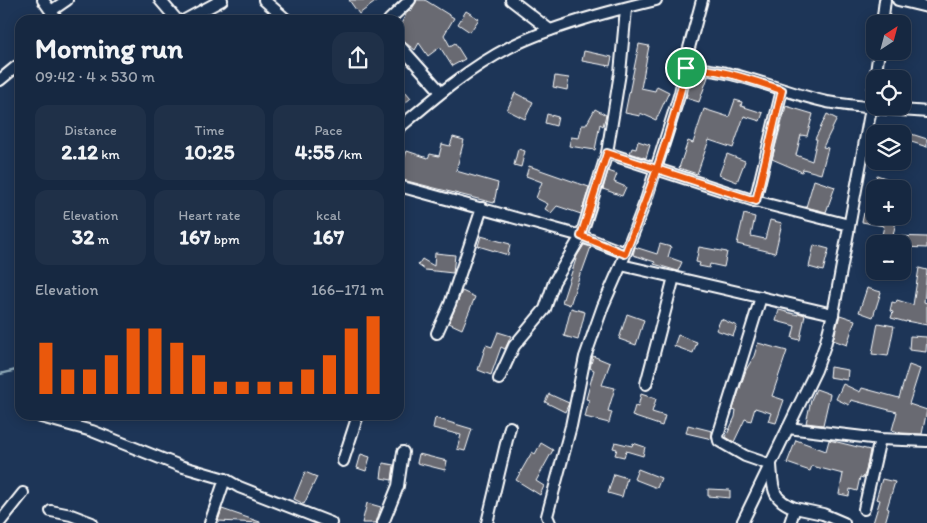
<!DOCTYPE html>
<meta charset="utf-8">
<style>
:root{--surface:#162841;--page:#1f3048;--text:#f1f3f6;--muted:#9ea6b1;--line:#35445a;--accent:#ea580c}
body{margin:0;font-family:Itim,sans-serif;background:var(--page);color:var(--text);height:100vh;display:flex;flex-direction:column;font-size:19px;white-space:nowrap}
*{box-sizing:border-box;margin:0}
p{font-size:16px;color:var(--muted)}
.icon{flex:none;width:28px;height:28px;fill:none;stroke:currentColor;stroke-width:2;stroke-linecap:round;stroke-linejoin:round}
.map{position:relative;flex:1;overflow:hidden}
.side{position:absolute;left:15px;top:15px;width:389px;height:405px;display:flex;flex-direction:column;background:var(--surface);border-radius:15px;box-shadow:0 2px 12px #0003,0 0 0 1px var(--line)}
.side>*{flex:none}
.needle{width:32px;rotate:36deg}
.tools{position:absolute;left:866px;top:15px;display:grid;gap:10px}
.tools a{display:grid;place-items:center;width:45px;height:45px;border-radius:10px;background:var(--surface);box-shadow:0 2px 12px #0003,0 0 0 1px var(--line);font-size:25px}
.pin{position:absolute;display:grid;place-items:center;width:42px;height:42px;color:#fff;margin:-21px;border:2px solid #fff;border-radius:50%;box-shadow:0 1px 5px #0007}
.round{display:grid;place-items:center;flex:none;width:52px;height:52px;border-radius:15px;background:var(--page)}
.overview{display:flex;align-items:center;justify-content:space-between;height:85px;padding:0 20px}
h1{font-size:28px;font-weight:700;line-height:38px}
.stats{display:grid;grid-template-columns:repeat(3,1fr);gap:8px;height:85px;padding:5px 20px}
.stats div{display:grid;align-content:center;border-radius:12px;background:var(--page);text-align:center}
.stats b{font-size:21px;font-weight:700}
.stats small{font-size:14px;font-weight:400}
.stats p{font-size:14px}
.chart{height:140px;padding:10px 20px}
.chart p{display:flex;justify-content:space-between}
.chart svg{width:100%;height:90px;margin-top:5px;stroke:var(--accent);stroke-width:6}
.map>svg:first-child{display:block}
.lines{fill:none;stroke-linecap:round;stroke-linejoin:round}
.stream{stroke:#8fa9b8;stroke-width:2.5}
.building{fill:#696a72;stroke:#fff}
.street-casing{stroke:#fff;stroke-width:14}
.street{stroke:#1d3557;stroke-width:10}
.route-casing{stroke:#fff;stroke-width:10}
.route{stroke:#ea580c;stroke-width:6}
</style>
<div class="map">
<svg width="927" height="523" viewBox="0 0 927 523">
<rect width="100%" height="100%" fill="#1d3557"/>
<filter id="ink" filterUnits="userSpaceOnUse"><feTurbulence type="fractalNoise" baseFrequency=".02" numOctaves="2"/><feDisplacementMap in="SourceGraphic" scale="10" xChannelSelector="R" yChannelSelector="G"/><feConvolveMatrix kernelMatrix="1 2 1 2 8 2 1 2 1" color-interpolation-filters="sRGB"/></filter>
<g filter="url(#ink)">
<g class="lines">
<polyline class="stream" points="0,374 20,369"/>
</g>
<g class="building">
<polygon points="349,0 378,0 359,14"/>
<polygon points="417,0 425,0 454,18 444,35 450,46 455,43 465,59 452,66 440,47 428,56 419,43 415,50 399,38 399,28 407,12 409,10 411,11"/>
<polygon points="466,11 479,19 470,32 458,24"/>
<polygon points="639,44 649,46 641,88 655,91 657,86 669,92 656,120 640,113 640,116 625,113"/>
<polygon points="584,51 612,57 610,66 582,61"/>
<polygon points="692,75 708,77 699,102 686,98"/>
<polygon points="555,76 569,78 567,90 553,87"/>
<polygon points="399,84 411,98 405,103 399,97"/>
<polygon points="515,93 533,102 525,119 507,110"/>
<polygon points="735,100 742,102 741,106 763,113 760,121 744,116 733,148 709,140 697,174 679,168 688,141 693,143 704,109 729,117"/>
<polygon points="786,106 813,114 807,136 801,135 796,155 812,161 817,139 815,139 827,114 837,119 823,147 828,148 821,174 803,169 802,172 772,159"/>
<polygon points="595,109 606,115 603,126 600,124 595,150 569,146 571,137 579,138 582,125 586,125"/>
<polygon points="547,114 558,117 556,126 545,123"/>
<polygon points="902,131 927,139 927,147 902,139"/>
<polygon points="453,137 464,140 456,171 498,183 494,203 399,179 399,173 407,151 428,158 430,154 439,156 442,144 450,146"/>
<polygon points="638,141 650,145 646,158 630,153 632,148 636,149"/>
<polygon points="518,149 525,151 521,167 514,165"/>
<polygon points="727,154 745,161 737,182 719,175"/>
<polygon points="529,166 589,187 581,214 557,206 551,213 545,209 548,204 536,198 542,182 526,176"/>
<polygon points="608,171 617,174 614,182 626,187 622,196 603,189"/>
<polygon points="877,175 888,179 885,189 873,189"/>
<polygon points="814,180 835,187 826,212 806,207"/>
<polygon points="864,213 875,216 897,216 893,236 927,237 927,248 902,247 902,244 880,244 884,226 862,222"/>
<polygon points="744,214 755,217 751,236 765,239 770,220 782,223 775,253 737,244"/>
<polygon points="481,236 510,244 508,255 478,246"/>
<polygon points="660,244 671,247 668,257 682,262 678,271 654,264 655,262 633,255 635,247 657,254"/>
<polygon points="584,245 591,247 582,272 581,271 570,305 562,302 577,256"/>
<polygon points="814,245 829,249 823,271 809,267"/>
<polygon points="699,247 727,252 724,267 710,264 709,268 699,266 700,263 696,262"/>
<polygon points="435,253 455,255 453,273 425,270 418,265 422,259 434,266"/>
<polygon points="919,268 927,270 924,302 927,303 927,325 906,321 906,322 891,318 893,312 890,311 892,302 896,303 897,300 913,305"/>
<polygon points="867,288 881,292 873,317 859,312"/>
<polygon points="462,291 475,297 462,329 449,323"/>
<polygon points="571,308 585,312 578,340 564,336"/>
<polygon points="779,310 798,315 798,313 805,315 800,340 792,338 795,326 776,321"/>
<polygon points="627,314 644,320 636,345 619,339"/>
<polygon points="840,315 855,320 847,345 833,340"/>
<polygon points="721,319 737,326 733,336 716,330"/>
<polygon points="878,323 894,326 888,356 872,354"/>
<polygon points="498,332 511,336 505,349 501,347 491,375 478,370 486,345 492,347"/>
<polygon points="678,335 697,342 693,353 674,346"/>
<polygon points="910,336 927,337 926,352 909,350"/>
<polygon points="758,343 787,351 772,396 784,400 776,423 768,421 771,413 755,408 751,421 745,419 734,442 726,437 735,417 736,410 733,409 746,370 754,356"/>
<polygon points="593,356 610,363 602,385 615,388 608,411 612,412 609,423 585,417 589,400 586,399 594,370 590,368"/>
<polygon points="909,365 920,369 909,404 927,410 922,434 901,433 892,430 897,412 851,400 849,405 836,399 843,384 860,392 862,388 899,398"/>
<polygon points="830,367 848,370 847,380 829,377"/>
<polygon points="816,389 830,394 823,425 806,423 811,400"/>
<polygon points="549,394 569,403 565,412 545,402"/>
<polygon points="641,394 656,399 652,412 665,416 662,426 632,416 635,406 638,407"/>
<polygon points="435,418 472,429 465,451 457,449 461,435 433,428"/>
<polygon points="688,425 712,431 712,439 686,433"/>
<polygon points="796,440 826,451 829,440 870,450 866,471 863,478 860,477 857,491 850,489 849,496 839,494 843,474 812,466 810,471 787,463"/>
<polygon points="615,442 632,446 633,443 645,447 643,456 626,451 624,457 615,455 617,449 613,448"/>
<polygon points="541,443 553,450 536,481 544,486 540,495 516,480 532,452 535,454"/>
<polygon points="361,454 370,457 366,471 357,468"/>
<polygon points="419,454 447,461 445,470 417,463"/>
<polygon points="383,463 394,465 392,480 381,478"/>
<polygon points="638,469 661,478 657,488 634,479"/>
<polygon points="305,472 317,477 304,504 294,499"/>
<polygon points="614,474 627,478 622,497 608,493"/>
<polygon points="882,479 895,482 887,508 889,509 885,523 873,523 880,500 876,499"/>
<polygon points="708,489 730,490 730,498 708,496"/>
<polygon points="367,503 381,507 376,523 362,523"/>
<polygon points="222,509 260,522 260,523 218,521"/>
</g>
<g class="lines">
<defs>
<g id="street">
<polyline points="43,0 57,20"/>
<polyline points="160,0 177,20"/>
<polyline points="264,0 287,20"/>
<polyline points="511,0 550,30"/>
<polyline points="702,0 689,48 680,93 646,200 621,265 833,314 871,108 879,51"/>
<polyline points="898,0 927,7"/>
<polyline points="51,11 67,0"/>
<polyline points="185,20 222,0"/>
<polyline points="389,20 410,0"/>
<polyline points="882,24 885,0"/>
<polyline points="399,45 441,92"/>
<path d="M685,68C734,68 780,92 827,102C860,108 894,109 927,112"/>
<polyline points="0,80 17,66"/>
<path d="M399,128C434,98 469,68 510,47C552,26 611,11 656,0"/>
<polyline points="607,153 755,201 849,225"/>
<polyline points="399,186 581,236 625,253"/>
<polyline points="755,201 782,90"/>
<path d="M761,297L718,436L719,441L745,456L771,465C773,488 771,499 795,508"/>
<polyline points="437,333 450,304 482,208"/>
<polyline points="499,379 514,346 545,309 554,282 581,236 607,153 620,73 626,9"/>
<polyline points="646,384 674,277"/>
<polyline points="41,417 92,431 180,466 225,479 239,487 331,523"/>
<polyline points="788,428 880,439 927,441"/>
<polyline points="343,461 358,415"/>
<polyline points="864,509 880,439"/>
<polyline points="51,511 71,515 92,523"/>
<polyline points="0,522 23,493"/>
<polyline points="210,523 225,479"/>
<polyline points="383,523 398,486 403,452"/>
<polyline points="487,523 510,427"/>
<polyline points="550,523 547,516 571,426 585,357 603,306 621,265"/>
<polyline points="742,523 816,370 825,345 833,314"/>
<polyline points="790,523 795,508 823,514 844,523"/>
</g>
</defs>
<use href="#street" class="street-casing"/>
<use href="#street" class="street"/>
</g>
</g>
<g class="lines" filter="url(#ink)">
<defs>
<path id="route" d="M686,68C672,131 649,193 625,254L581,236L607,153L756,201L782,90C751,80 719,68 686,68"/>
</defs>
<use href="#route" class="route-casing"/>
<use href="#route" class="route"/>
</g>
</svg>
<div class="tools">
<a><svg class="needle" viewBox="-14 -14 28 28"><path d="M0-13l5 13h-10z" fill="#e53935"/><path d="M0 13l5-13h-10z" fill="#9ea6b1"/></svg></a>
<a><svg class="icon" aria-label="locate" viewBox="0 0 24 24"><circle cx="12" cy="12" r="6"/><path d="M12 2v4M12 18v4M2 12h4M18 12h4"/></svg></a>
<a><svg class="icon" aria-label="layers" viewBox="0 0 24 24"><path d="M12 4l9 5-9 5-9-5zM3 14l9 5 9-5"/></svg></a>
<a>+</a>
<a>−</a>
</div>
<div class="pin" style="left:686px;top:68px;background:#1e9e55"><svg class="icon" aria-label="arrive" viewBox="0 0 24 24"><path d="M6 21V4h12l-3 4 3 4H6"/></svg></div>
<section class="side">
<div class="overview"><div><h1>Morning run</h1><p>09:42 · 4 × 530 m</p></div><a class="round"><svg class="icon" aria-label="share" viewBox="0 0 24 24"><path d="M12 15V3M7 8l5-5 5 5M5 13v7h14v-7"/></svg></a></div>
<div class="stats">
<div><p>Distance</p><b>2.12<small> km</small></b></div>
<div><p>Time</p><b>10:25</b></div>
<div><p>Pace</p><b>4:55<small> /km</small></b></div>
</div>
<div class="stats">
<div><p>Elevation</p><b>32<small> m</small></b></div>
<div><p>Heart rate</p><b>167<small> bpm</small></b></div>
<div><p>kcal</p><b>167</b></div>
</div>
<div class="chart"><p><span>Elevation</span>166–171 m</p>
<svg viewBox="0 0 160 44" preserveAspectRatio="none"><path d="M5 44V19M15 44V32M25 44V32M35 44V25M45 44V12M55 44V12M65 44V19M75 44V25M85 44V38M95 44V38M105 44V38M115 44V38M125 44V32M135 44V25M145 44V12M155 44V6"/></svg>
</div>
</section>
</div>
